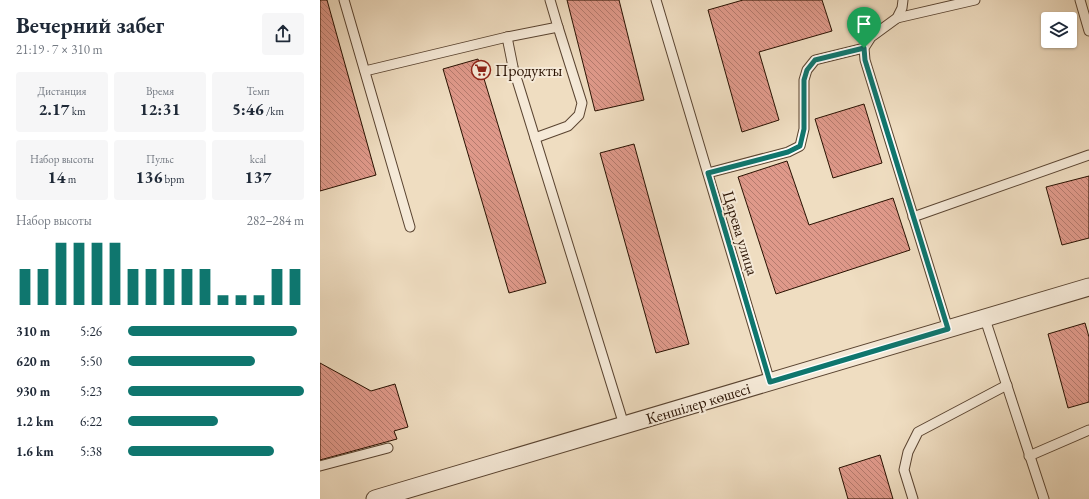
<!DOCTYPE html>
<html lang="ru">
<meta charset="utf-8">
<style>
:root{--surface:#fff;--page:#f6f6f7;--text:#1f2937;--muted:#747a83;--accent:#0f766e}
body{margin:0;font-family:"EB Garamond",serif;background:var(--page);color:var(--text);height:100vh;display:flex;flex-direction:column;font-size:15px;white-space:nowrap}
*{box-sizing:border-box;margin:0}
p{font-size:13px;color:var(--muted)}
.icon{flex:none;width:22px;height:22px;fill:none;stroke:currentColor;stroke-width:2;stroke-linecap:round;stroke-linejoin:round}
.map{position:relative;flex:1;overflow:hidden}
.drawer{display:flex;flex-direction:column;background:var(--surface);width:320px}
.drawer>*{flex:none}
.controls{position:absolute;left:721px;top:12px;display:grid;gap:8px}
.controls a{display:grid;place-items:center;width:36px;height:36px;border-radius:4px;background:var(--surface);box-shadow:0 1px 3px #0004;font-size:20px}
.pin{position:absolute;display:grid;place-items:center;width:34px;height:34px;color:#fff;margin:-41px -17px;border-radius:50% 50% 50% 0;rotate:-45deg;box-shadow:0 0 4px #0007}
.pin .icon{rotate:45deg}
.round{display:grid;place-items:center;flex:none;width:42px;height:42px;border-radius:4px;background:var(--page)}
.head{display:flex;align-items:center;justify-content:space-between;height:68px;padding:0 16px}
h1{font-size:22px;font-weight:700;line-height:30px}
.stats{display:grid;grid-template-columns:repeat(3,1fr);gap:6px;height:68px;padding:4px 16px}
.stats div{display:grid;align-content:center;border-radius:4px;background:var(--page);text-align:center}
.stats b{font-size:17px;font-weight:700}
.stats small{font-size:11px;font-weight:400}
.stats p{font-size:11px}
.chart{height:112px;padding:8px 16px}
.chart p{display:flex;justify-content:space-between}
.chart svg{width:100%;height:72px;margin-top:4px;stroke:var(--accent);stroke-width:6}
ul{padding:0 16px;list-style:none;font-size:13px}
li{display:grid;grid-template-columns:64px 48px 1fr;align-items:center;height:30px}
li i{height:10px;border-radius:5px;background:var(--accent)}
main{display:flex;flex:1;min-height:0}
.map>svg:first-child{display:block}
.building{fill:url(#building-back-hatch);stroke:#291101}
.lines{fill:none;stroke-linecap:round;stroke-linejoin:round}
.lane-casing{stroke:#5a4431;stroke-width:11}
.street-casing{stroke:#5a4431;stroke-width:19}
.lane{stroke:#f5e9d7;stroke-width:9}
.street{stroke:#f5e9d7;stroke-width:17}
.route-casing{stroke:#fff;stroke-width:8}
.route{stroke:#0f766e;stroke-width:5}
.labels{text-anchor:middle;stroke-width:4;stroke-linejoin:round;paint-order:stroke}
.poi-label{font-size:16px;fill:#291101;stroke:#f5e9d7;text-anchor:start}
.street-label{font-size:16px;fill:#291101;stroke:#f5e9d7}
</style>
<main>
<section class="drawer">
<div class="head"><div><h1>Вечерний забег</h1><p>21:19 · 7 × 310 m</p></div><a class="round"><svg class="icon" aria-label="share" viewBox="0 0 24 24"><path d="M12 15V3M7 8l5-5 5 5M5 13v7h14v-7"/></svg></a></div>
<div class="stats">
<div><p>Дистанция</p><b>2.17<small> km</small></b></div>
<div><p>Время</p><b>12:31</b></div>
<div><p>Темп</p><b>5:46<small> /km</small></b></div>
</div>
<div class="stats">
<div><p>Набор высоты</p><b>14<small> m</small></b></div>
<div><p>Пульс</p><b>136<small> bpm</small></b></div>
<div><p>kcal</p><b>137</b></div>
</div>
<div class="chart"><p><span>Набор высоты</span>282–284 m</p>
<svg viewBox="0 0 160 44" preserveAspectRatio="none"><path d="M5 44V22M15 44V22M25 44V6M35 44V6M45 44V6M55 44V6M65 44V22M75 44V22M85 44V22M95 44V22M105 44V22M115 44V38M125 44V38M135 44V38M145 44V22M155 44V22"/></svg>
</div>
<ul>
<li><b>310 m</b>5:26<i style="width:96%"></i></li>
<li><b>620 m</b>5:50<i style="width:72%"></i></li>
<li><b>930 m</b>5:23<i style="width:100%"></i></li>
<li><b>1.2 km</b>6:22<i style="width:51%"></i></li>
<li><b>1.6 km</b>5:38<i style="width:83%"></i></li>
</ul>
</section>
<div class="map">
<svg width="769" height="499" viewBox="0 0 769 499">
<defs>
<pattern id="building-back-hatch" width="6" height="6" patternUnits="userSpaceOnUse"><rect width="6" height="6" fill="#df998a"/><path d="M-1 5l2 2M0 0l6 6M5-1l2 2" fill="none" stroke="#b57b6e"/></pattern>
</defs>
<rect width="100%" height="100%" fill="#efddc1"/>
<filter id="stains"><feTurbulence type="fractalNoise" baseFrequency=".005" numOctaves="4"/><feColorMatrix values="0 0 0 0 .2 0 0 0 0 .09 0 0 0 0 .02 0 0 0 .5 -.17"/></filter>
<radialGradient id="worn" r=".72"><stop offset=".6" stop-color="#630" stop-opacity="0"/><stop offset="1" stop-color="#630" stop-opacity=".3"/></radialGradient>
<g class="building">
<polygon points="0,0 7,0 56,175 0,191"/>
<polygon points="247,0 299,0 324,100 275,111"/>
<polygon points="423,0 502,0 512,31 439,52 459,120 422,132 388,10"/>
<polygon points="158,59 226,283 189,293 123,69"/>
<polygon points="544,104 562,163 513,178 495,119"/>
<polygon points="314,144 369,344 336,353 280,153"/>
<polygon points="467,161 489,225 573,198 590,250 456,294 418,177"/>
<polygon points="769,176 769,238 742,245 726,187"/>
<polygon points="765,323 769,337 769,402 748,408 728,334"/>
<polygon points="0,363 51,391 75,384 88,427 74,431 77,439 0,460"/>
<polygon points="560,455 573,499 528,499 519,468"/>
</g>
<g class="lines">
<defs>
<g id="lane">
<polyline points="24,0 90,227"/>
<polyline points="336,0 450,382"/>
<polyline points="583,0 582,8 577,18 551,37 544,48 545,60 628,329"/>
<polyline points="760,0 769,31"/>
<polyline points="577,18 655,0"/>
<polyline points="187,37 238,27 230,0"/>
<polyline points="45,71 187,37 193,67 304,425"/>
<polyline points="215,138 248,126 259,115 262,103 238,27"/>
<polyline points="388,173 468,152 480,146 484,129 484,80 487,70 495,60 544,48"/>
<polyline points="593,217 769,155"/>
<polyline points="665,319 724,499"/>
<polyline points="709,456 769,430"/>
<polyline points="0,466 68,448"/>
<polyline points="593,499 584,470 588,452 598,432 687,385"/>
</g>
<polyline id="street" points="55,499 769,287"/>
</defs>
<use href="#lane" class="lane-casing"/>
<use href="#street" class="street-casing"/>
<use href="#lane" class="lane"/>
<use href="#street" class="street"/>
</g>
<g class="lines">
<defs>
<polygon id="route" points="544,48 545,60 628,329 450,382 388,173 468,152 480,146 484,129 484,80 487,70 495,60"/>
</defs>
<use href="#route" class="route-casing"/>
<use href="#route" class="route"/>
</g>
<defs>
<symbol id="supermarket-ring" viewBox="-11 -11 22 22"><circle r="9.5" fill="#f5e9d7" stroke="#8f2418" stroke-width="1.5"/><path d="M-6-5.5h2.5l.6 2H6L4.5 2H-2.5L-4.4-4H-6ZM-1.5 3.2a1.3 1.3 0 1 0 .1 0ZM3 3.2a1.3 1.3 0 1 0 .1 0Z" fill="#8f2418"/></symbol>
</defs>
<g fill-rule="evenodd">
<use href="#supermarket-ring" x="150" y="59" width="22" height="22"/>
</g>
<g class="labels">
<g class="poi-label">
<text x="175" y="76">Продукты</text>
</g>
<g class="street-label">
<text transform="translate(421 233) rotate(73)" y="6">Царева улица</text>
<text transform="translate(378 403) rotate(-17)" y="6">Кеншілер көшесі</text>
</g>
</g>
<rect width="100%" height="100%" filter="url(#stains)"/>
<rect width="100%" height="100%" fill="url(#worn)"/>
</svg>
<div class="controls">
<a><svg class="icon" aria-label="layers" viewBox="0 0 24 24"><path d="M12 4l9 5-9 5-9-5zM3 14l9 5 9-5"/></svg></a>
</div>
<div class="pin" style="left:544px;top:48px;background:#1e9e55"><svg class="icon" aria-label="arrive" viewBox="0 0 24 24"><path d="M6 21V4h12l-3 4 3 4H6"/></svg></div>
</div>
</main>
